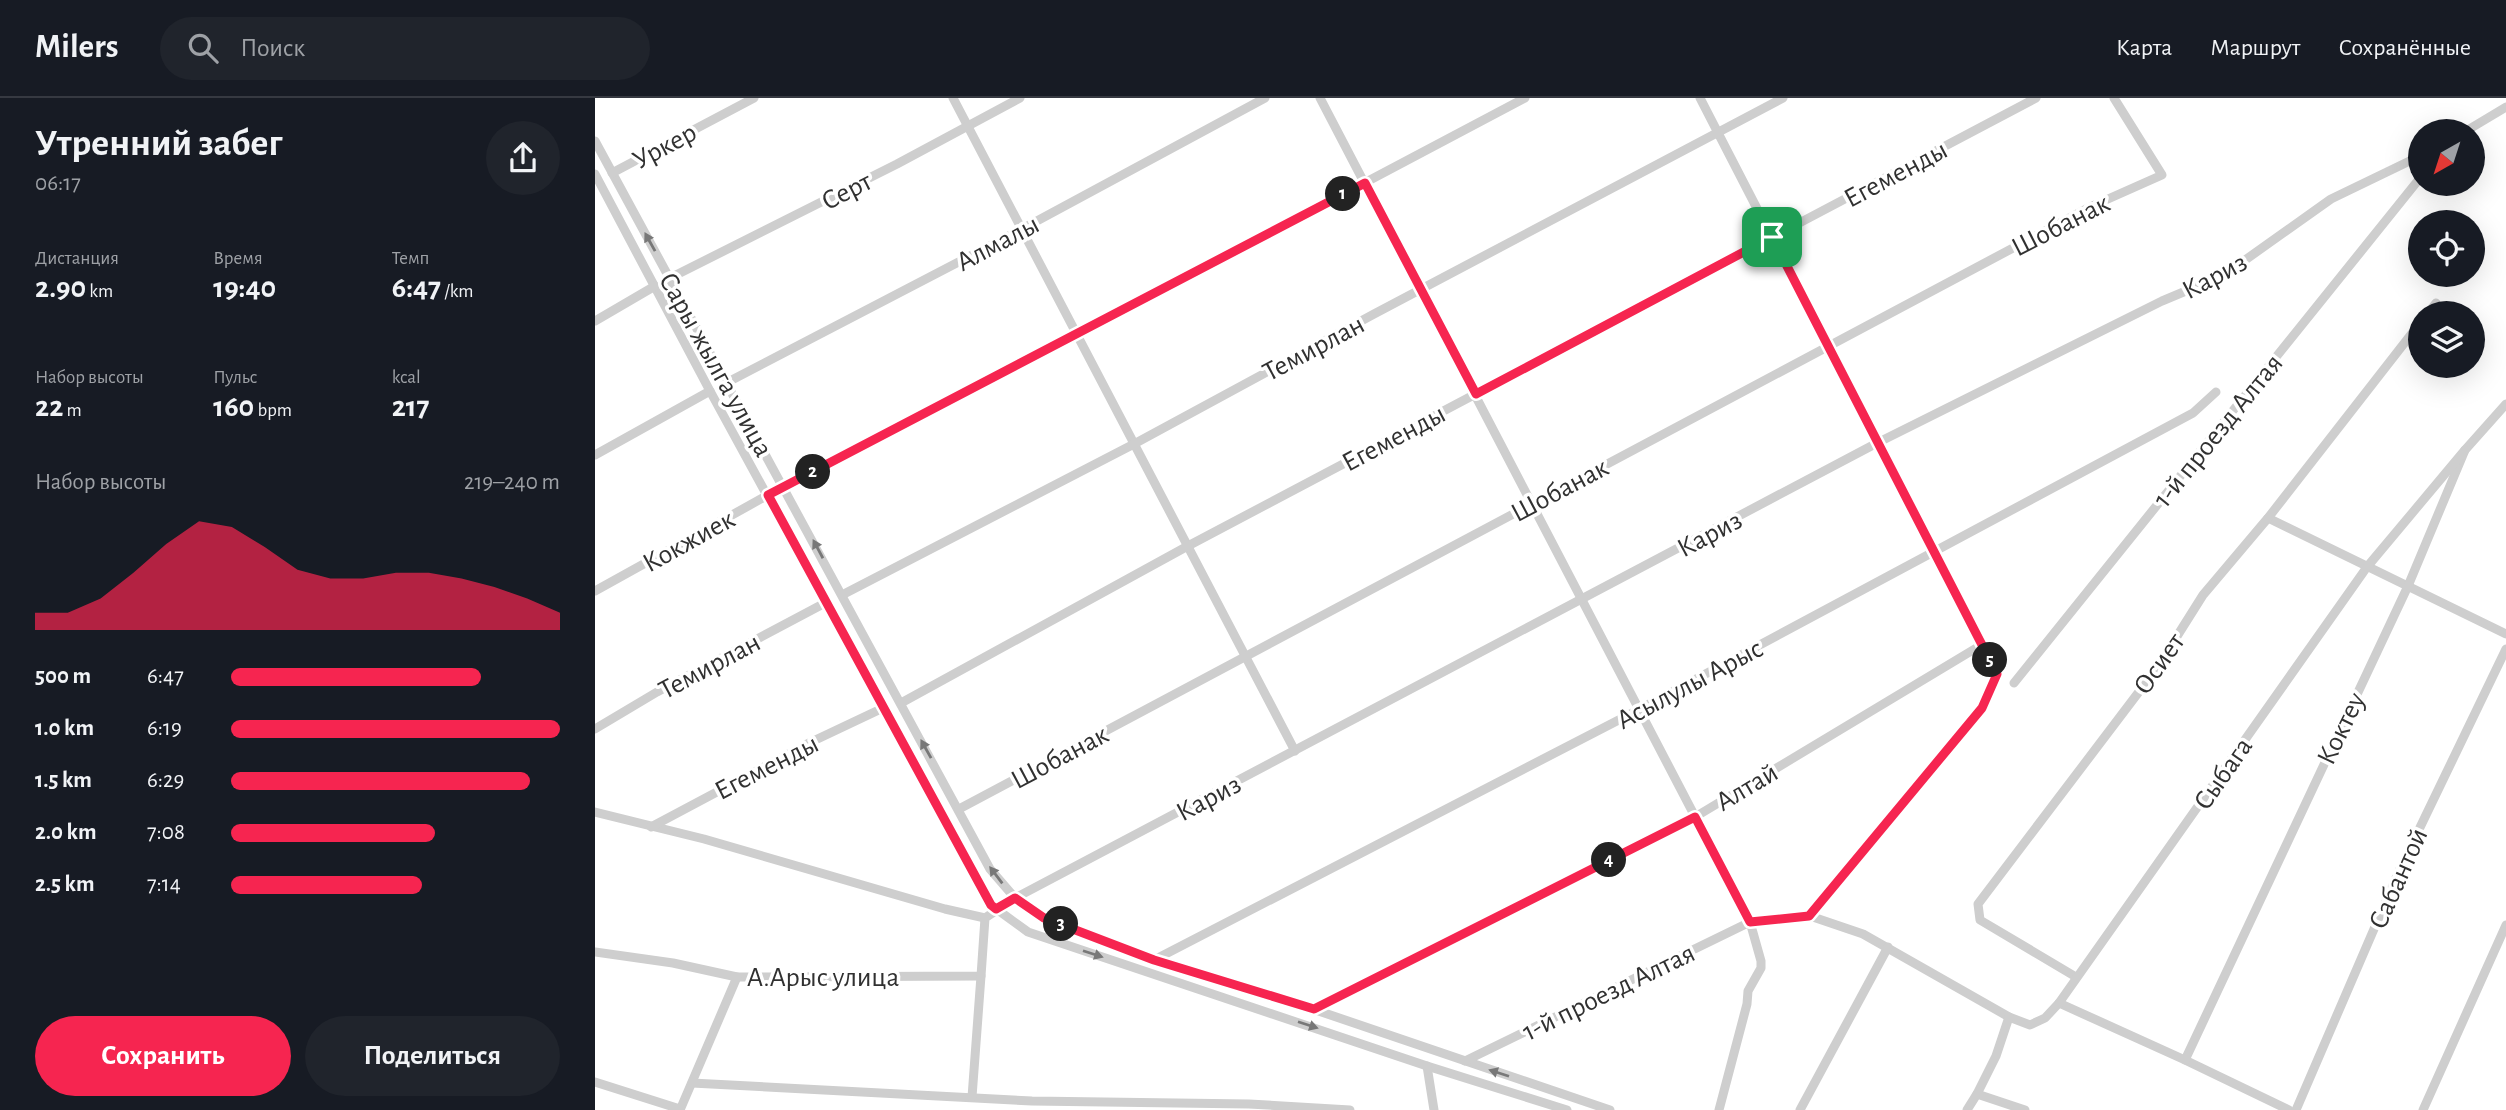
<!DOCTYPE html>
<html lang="ru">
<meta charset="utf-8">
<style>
:root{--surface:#171b24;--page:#20242c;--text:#f1f3f6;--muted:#9ea1a6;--line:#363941;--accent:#f62550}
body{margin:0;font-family:"Alegreya Sans",sans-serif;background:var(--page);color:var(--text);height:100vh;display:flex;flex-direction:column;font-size:26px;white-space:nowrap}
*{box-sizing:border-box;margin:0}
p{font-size:23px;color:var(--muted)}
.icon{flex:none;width:38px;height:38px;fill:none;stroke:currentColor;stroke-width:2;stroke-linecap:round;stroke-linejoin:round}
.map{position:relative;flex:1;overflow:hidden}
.details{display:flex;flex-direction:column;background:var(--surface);width:595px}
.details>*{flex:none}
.needle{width:46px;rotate:219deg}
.tools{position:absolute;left:1813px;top:21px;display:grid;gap:14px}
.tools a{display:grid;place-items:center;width:77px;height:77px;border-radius:50%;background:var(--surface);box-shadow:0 7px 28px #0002;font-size:35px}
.pin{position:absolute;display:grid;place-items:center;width:60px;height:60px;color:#fff;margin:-30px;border-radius:14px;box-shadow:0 4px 10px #0006}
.km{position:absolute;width:35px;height:35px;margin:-18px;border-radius:50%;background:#222;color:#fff;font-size:19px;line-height:35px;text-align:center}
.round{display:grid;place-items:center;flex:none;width:74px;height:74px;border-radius:37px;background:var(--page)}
.summary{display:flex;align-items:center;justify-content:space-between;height:119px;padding:0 35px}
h1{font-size:38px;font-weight:700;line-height:52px}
.stats{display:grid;grid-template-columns:repeat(3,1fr);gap:10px;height:119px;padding:7px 35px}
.stats div{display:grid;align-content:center}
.stats b{font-size:30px;font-weight:700}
.stats small{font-size:19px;font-weight:400}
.stats p{font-size:19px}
.chart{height:196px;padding:14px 35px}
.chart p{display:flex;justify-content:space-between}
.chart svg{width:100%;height:126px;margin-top:7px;fill:var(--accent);opacity:.7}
.action{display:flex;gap:14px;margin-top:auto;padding:14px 35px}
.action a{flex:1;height:80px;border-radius:42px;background:var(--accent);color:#fff;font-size:28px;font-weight:700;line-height:80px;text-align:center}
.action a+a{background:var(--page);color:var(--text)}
ul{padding:0 35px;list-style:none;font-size:23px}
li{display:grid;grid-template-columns:112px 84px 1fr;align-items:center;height:52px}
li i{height:18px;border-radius:9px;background:var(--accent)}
header{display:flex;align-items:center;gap:42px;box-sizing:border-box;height:98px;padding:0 35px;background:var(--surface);border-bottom:2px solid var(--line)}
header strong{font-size:33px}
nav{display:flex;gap:38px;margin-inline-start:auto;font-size:24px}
.search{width:490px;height:63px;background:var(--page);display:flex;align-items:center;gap:18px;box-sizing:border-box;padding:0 24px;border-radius:38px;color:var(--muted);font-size:26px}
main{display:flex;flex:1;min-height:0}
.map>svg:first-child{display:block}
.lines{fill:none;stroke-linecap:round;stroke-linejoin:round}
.minor{stroke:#cecece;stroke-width:9}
.oneway{fill:#787878}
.route-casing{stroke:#fff;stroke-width:14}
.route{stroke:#f62550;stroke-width:9}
.labels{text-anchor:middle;stroke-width:7;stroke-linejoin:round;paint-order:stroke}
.street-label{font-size:28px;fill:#313131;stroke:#fff}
</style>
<header>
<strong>Milers</strong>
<div class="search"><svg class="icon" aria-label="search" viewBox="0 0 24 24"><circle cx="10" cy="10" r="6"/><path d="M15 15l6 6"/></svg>Поиск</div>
<nav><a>Карта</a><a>Маршрут</a><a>Сохранённые</a></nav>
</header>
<main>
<section class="details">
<div class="summary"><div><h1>Утренний забег</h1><p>06:17</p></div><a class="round"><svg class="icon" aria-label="share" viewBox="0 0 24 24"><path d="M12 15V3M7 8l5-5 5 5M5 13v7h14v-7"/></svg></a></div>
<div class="stats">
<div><p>Дистанция</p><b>2.90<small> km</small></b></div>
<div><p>Время</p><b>19:40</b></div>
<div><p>Темп</p><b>6:47<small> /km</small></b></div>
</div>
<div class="stats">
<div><p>Набор высоты</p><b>22<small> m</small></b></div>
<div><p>Пульс</p><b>160<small> bpm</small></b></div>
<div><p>kcal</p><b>217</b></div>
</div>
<div class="chart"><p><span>Набор высоты</span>219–240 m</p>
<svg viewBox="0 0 160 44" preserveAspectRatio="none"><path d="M0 44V38L10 38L20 33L30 24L40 14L50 6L60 8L70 15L80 23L90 26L100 26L110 24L120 24L130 26L140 29L150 33L160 38V44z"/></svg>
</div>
<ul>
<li><b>500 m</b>6:47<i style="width:76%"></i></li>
<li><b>1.0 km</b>6:19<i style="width:100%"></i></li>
<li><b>1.5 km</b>6:29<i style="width:91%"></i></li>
<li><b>2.0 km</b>7:08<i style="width:62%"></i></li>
<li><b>2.5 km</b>7:14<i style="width:58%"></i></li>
</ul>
<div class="action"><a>Сохранить</a><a>Поделиться</a></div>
</section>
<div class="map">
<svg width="1911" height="1012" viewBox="0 0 1911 1012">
<rect width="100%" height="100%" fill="#fff"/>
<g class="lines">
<g class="minor">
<polyline points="358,0 700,653"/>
<polyline points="725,0 1155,824 1166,863 1166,870 1153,893 1152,906 1124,1012"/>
<polyline points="1105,0 1402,576 1387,610 1215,818"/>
<polyline points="1871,33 1911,9"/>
<polyline points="0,43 395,771 420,800 449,820 559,862 703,906 1015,1012"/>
<polyline points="17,75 159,0"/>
<polyline points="0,76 115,293 396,807 433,834 832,968 972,1012"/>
<polyline points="75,180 302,66 425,0"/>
<polyline points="1833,215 1841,205"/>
<polyline points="0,223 60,188"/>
<polyline points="131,285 427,131 670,0"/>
<polyline points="0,357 115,293"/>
<polyline points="1673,420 1911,536"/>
<polyline points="0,493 173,397 482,237 930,0"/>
<polyline points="247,497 539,346 779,216 1188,0"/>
<polyline points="1419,585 1825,80"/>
<polyline points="306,605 591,449 1441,0"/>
<polyline points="0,631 62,594 230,505"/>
<polyline points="364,711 1495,109 1567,77 1519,0"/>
<polyline points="0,714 109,741 350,811 390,820"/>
<polyline points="56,729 214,645 288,610"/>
<polyline points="0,854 78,865 142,879 386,878 390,820 420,800 1282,345 1567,203 1629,177 1736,101 1825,58"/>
<polyline points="559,862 1045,611 1598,315 1621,294"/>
<polyline points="1481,879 1385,822 1383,806 1562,570 1608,497 1673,420 1825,225"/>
<polyline points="1464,905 1590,962 1694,1012"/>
<polyline points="719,911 1100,719 1388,546"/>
<polyline points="1590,962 1813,488 1870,352 1911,306"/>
<polyline points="870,963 1155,824 1215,818 1268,836 1414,919 1435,927 1450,920 1464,905 1772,469 1870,352"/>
<polyline points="832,968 839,1012"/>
<polyline points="0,984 85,1011"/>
<polyline points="97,985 437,1003 654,1006 755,1012"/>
<polyline points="1382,996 1401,958 1414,919"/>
<polyline points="377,999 386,878"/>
<polyline points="85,1012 142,879"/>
<polyline points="1205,1012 1293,849"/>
<polyline points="1372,1012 1382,996 1430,1012"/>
<polyline points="1701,1012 1804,773 1911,551"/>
<polyline points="1828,1012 1911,827"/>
</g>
</g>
<defs><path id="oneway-solid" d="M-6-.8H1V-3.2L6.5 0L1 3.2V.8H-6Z" transform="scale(1.75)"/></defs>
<g class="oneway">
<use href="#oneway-solid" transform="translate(55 144) rotate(-119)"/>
<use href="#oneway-solid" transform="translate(223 451) rotate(-118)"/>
<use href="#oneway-solid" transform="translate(331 651) rotate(-119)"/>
<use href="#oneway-solid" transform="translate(401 777) rotate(-127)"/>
<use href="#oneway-solid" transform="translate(498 856) rotate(18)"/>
<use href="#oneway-solid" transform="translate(713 927) rotate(18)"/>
<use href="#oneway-solid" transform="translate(904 975) rotate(-162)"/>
</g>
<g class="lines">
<defs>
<polygon id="route" points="770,85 881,296 1177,139 1402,576 1387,610 1214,818 1155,824 1100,719 719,911 559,862 449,820 420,800 401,811 396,807 173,397"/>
</defs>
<use href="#route" class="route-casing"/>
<use href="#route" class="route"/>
</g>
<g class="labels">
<g class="street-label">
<text transform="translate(69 47) rotate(-28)" y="10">Уркер</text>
<text transform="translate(1300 75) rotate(-28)" y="10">Егеменды</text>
<text transform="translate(251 92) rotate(-27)" y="10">Серт</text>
<text transform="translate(1465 126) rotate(-27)" y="10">Шобанак</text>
<text transform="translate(402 144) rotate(-28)" y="10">Алмалы</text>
<text transform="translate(1619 177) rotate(-28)" y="10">Кариз</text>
<text transform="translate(718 249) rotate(-28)" y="10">Темирлан</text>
<text transform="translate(122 266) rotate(61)" y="10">Сары жылга улица</text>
<text transform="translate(1622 332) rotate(-51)" y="10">1-й проезд Алтая</text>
<text transform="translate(798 339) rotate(-28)" y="10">Егеменды</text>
<text transform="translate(964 391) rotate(-28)" y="10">Шобанак</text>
<text transform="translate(1114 435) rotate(-28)" y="10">Кариз</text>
<text transform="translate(93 442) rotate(-29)" y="10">Кокжиек</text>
<text transform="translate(1563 565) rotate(-55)" y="10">Осиет</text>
<text transform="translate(114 567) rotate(-28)" y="10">Темирлан</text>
<text transform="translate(1094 585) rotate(-28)" y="10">Асылулы Арыс</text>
<text transform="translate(1745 630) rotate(-64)" y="10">Коктеу</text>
<text transform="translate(464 658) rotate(-28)" y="10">Шобанак</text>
<text transform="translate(171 668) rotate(-27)" y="10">Егеменды</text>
<text transform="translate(1627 675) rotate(-55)" y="10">Сыбага</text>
<text transform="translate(1151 688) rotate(-31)" y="10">Алтай</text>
<text transform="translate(613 699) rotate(-28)" y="10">Кариз</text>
<text transform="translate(1802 780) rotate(-66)" y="10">Сабантой</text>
<text x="228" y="888">А.Арыс улица</text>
<text transform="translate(1013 893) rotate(-26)" y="10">1-й проезд Алтая</text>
</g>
</g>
</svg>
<div class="tools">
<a><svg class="needle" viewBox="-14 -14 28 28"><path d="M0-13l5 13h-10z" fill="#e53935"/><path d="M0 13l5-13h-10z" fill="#9ea1a6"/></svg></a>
<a><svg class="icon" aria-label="locate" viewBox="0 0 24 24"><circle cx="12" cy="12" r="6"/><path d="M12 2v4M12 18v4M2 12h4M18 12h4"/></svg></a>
<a><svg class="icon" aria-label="layers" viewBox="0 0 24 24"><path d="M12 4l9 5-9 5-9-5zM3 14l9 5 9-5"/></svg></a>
</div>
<div class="pin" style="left:1177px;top:139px;background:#1e9e55"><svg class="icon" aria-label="arrive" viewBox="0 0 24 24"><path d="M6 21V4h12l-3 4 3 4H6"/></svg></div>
<b class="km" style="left:748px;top:96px">1</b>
<b class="km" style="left:218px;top:374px">2</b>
<b class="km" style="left:466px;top:826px">3</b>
<b class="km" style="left:1014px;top:762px">4</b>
<b class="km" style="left:1395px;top:562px">5</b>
</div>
</main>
